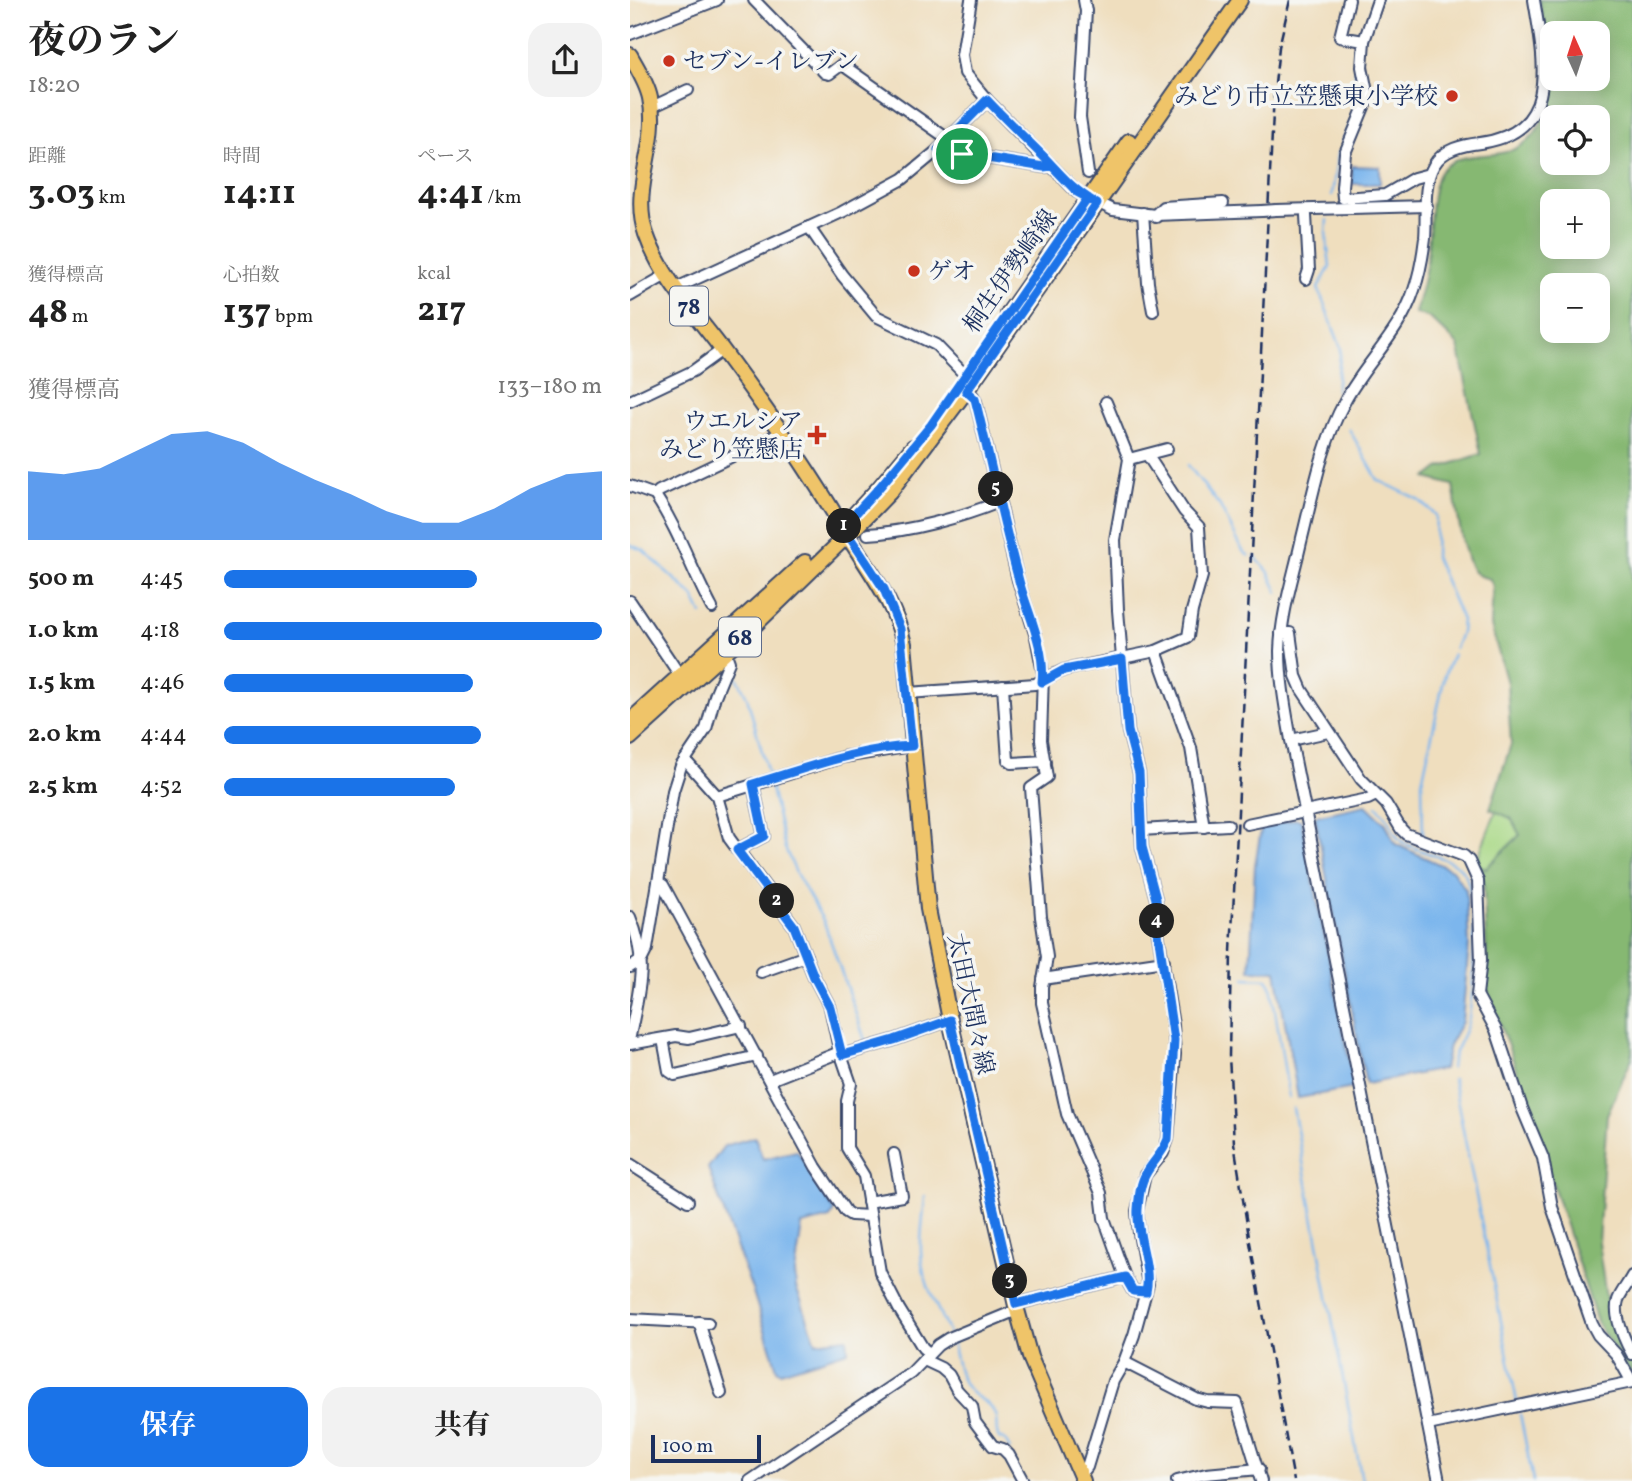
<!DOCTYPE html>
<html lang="ja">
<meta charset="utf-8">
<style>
:root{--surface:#fff;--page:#f2f2f2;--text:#222;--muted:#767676;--accent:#1a73e8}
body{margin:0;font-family:Vollkorn,"Noto Serif JP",serif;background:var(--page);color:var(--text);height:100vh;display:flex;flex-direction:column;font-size:26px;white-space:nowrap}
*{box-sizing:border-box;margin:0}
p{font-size:23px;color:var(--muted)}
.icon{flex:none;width:38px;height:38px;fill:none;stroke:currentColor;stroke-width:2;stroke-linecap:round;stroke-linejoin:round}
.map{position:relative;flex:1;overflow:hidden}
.details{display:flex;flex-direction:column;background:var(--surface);width:630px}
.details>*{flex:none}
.needle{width:46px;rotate:357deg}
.buttons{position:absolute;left:910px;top:21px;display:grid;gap:14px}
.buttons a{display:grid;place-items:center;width:70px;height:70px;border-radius:14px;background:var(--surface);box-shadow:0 4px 18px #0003;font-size:35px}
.scale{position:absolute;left:21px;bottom:18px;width:110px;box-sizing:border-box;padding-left:7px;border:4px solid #1b2f5e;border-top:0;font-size:19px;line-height:24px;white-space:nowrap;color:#1b2f5e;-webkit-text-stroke:5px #f6f6f2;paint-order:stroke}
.pin{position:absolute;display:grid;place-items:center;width:60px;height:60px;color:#fff;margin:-30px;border:4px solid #fff;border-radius:50%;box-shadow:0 2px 7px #0007}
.km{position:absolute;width:35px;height:35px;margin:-18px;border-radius:50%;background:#222;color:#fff;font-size:19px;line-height:35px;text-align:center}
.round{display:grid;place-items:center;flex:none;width:74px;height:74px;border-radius:21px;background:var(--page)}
.summary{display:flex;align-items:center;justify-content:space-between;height:119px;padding:0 28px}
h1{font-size:38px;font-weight:700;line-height:52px}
.figures{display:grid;grid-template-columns:repeat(3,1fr);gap:10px;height:119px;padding:7px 28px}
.figures div{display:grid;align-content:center}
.figures b{font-size:35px;font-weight:700}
.figures small{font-size:19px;font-weight:400}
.figures p{font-size:19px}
.chart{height:196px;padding:14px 28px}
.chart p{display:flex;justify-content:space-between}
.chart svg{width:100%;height:126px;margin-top:7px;fill:var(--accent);opacity:.7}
.action{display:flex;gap:14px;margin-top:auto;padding:14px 28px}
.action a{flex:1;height:80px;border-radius:21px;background:var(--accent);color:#fff;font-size:28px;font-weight:700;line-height:80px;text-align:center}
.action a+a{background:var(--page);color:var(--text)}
ul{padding:0 28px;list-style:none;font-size:23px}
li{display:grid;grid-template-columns:112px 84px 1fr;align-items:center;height:52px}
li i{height:18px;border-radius:9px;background:var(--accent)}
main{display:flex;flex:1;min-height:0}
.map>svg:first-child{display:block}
.green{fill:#a8d885;stroke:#628472;stroke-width:2}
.forest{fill:#86b872;stroke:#507468;stroke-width:2;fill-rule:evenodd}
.water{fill:#7bb6ed;stroke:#4b72a6;stroke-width:2}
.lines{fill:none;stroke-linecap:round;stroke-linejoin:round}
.stream{stroke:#7bb6ed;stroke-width:2.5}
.minor-casing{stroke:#3b496c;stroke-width:14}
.major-casing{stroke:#3b496c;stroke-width:18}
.minor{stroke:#fff;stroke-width:10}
.major{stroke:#efc469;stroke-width:14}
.rail{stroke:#1b2f5e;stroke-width:2.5;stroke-dasharray:10 5;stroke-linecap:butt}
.minor-bridge-casing{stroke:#3b496c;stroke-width:14;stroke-linecap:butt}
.minor-bridge{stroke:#fff;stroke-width:10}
.route-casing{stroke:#fff;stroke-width:14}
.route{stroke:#1a73e8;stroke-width:9}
.poi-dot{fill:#c8321e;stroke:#f6f6f2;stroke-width:2.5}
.labels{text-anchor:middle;stroke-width:7;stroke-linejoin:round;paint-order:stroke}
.shield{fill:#f6f6f2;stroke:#5d6b8a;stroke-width:2}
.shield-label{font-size:23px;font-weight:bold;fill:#1b2f5e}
.poi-label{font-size:24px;fill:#1b2f5e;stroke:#f6f6f2;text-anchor:start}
.street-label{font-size:24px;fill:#1b2f5e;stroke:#f6f6f2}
</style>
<main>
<section class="details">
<div class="summary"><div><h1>夜のラン</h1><p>18:20</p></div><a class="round"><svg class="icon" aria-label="share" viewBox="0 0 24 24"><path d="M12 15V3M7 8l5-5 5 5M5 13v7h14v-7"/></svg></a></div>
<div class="figures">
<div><p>距離</p><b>3.03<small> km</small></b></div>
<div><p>時間</p><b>14:11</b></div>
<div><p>ペース</p><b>4:41<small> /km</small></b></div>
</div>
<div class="figures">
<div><p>獲得標高</p><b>48<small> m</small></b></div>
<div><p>心拍数</p><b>137<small> bpm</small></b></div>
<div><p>kcal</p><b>217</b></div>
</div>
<div class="chart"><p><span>獲得標高</span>133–180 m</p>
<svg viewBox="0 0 160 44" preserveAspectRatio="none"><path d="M0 44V20L10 21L20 19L30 13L40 7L50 6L60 10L70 17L80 23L90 28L100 34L110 38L120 38L130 33L140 26L150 21L160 20V44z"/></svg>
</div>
<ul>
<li><b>500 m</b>4:45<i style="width:67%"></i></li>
<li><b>1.0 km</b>4:18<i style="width:100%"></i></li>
<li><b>1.5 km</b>4:46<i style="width:66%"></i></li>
<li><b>2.0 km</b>4:44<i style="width:68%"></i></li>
<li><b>2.5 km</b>4:52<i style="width:61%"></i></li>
</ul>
<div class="action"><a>保存</a><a>共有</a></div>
</section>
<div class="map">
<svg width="1002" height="1481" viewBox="0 0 1002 1481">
<rect width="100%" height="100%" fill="#f6f6f2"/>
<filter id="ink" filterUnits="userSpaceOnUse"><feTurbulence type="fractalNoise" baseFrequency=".0143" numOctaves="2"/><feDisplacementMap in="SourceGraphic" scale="14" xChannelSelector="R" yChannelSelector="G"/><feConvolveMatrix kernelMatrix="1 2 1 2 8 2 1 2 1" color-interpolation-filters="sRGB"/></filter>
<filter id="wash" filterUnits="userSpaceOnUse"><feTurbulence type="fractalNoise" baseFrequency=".00686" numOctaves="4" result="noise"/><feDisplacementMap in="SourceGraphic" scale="28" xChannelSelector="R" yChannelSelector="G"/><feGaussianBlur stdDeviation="1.57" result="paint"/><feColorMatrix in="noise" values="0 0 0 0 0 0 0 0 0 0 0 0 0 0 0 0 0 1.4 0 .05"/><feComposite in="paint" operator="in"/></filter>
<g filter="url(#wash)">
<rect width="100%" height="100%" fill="#efdebe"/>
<polygon class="green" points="866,811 881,818 890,835 856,868 845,864"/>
<path class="forest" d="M909,0H1002V1058L977,1115L968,1242L978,1311L1002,1363V1375L968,1325L882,1057L867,1017L853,990L857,967L854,892L853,877L845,864L856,868L890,835L881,818L860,809L881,744L877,683L861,626L863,586L860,579C854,577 849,577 844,572C833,560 826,503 823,485L796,478L809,468L851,454L828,345L800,318L785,313C789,297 794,282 796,266C800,245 799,184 811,171C824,155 847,156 866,154C939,144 919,51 909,0ZM922,33H968V79H922ZM922,117H968V163H922ZM922,201H968V247H922ZM922,285H968V331H922Z"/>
<g class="water">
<polygon points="722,166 750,167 750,184 722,184"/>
<polygon points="736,805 756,824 765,844 822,870 836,890 839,944 832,1022 819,1045 814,1069 736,1084 685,816"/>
<polygon points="666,819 671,820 724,1085 723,1088 668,1098 646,971 620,970 625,865 631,830 632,827"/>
<polygon points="125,1137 133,1159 167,1151 204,1211 200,1218 172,1225 165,1273 166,1287 186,1342 217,1338 218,1351 151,1372 147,1369 124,1295 78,1168 94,1146"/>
</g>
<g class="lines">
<g class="stream">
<polyline points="728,45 725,76 731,88 730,102"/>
<polyline points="713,141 724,118"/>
<polyline points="702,195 708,152"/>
<polyline points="697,220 696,232 700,267 688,288 711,348 706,391"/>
<polyline points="719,429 748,480 789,500 806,515 805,557 832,620 831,633 825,648"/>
<polyline points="558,465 590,506 613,551 619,556"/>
<polyline points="0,545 13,550 63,596 72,614"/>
<polyline points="625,557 638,571 648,592"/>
<polyline points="104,671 117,697 139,777"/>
<polyline points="722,756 738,779"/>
<polyline points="140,784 155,848 166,873 194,922 236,1043"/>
<path d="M747,806C750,810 755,814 757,818C762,825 764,836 771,841C787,852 817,857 829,867C852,885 843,989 839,1018C836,1036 822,1049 821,1068"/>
<polyline points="793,835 792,782 815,674 823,654"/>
<polyline points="615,978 637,979 641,985 659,1098"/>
<polyline points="823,1079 887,1402"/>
<polyline points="663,1108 732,1481"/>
<path d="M295,1196C294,1214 290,1233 291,1251C291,1279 308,1308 319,1334"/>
<path d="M322,1342C326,1357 328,1378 339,1390C346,1399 358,1400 364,1412C369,1421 364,1429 369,1438L375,1440L380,1449"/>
<polyline points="890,1414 903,1481"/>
</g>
</g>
</g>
<g filter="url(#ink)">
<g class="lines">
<defs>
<g id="minor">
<polyline points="124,0 195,73 199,74 211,65 214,66 318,139"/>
<polyline points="341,0 332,55 335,73 357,100 447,192 483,210 525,215 632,211"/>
<polyline points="454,0 456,11 450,117 458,173"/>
<polyline points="719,0 710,37 734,41"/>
<polyline points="748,0 734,41 732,67 738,97 715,153 712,187 713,198 755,195 784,178 799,174"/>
<polyline points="0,34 87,0"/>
<polyline points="22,107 58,90"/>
<polyline points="308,150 414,167 422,166"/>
<polyline points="646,210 797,206"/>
<polyline points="513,213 518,283 523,311"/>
<polyline points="526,217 525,215 533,207 593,203"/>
<polyline points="179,227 212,275 246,316 306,345 336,376"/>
<polyline points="676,279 679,270 676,215"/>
<polyline points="46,288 212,212 273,179 308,150 357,100"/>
<polyline points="0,296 36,275"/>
<polyline points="336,391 343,396 346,402 388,580 406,637 413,673 411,740 417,777 401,788 411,917 417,957 412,987 412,1003 437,1114 471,1193 474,1218 495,1277 503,1291 516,1292"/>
<polyline points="0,401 63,371 92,350"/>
<polyline points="499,459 537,449"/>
<path d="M0,486L25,495C49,531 62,571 82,608"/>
<polyline points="25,495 29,491 151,433"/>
<path d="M238,534C278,532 332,517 369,502"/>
<polyline points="0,601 49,674"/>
<polyline points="651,633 660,633 666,676 672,690 731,779 756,804 771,829 776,834 834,856 839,861 848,881 851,960 847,995 866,1030 892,1108 913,1158 922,1207 962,1324 968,1335 986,1354 1002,1382"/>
<polyline points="526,651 561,748 574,827"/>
<polyline points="373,686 378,760 382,763 415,761"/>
<polyline points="278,693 405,684 434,670 526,651 558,637 562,611 572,576 569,527 554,511 518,456"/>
<polyline points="661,740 698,732"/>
<polyline points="55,760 87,796 99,838 164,926 184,977 200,1007 209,1049 221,1084 217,1101 217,1148 234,1176 250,1272 269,1309 293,1348 299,1353"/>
<polyline points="87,796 213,757 282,746"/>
<polyline points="617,824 738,799 746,795"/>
<polyline points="510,830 598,825"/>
<polyline points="107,850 134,836 123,784"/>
<polyline points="28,882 33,885 186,1167 216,1212 221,1215 240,1216"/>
<path d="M0,917C19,962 9,990 0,1036"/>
<polyline points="0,967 12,959 17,949 43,791 51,766 76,729 85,696 99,662 95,651"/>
<polyline points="131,972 176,956"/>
<polyline points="413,979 534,961"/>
<polyline points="33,1039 39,1071 45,1075 127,1056"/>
<polyline points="0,1044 46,1036 59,1038 111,1026"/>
<polyline points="212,1055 264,1040 320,1020"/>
<polyline points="140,1080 210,1052"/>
<polyline points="0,1164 58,1201"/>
<polyline points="238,1202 272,1196 264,1154"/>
<path d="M1002,1276C998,1284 991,1292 988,1300C983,1315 995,1341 1002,1354"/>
<polyline points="386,1304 495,1277"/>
<polyline points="0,1319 78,1323"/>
<polyline points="69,1322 91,1393"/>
<polyline points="294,1360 311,1368 319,1375 327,1390 342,1406 345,1422 363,1446 373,1449 379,1455 393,1481"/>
<polyline points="494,1362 566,1399 578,1402 607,1403 631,1481"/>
<polyline points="798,1425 1002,1382"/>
<polyline points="450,1476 457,1467 483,1381 494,1362 504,1335 518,1284 509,1233 507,1211 515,1175 533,1153 538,1139 545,1054 543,1025 528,933 526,899 512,847 509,773 498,731 488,610 485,540 499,459 476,402"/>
<polyline points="120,1481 281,1373 308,1345 319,1338 387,1310"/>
<polyline points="547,1481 576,1474 629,1469"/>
<path d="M809,1481L661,740C656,711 650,681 650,651C651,614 663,578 671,542C683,495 691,445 715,401C736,362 770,333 784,290C790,273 793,255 795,238C797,216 792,185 804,165C813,149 833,145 850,143C931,132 914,61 904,0"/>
</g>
<g id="major">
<path d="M0,55C7,68 17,83 20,98C30,144 0,188 16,234C30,275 62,310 88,344C132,403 175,464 213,528C236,567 264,599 274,644L298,909L320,1020L387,1310L400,1357L453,1481"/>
<polyline points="378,314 499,141"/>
<polyline points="208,532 248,489 283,447"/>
<polyline points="0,721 175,562"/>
<polyline points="0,738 127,623 229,524 259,493 336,391 610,0"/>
</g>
</defs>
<use href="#minor" class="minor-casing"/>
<use href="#major" class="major-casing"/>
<use href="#minor" class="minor"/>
<use href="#major" class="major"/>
<polyline class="rail" points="660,0 649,47 644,93 601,952 599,1056 604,1143 619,1237 664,1481"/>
<defs>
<polyline id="minor-bridge" points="632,211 646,210"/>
</defs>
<use href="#minor-bridge" class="minor-bridge-casing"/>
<use href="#minor-bridge" class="minor-bridge"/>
</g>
</g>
<g class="lines" filter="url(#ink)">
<defs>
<path id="route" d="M332,154L414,167L422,166L447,192L458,198L301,425L248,489L213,527L254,589L270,629L282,746C228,748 175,769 123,784L134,836L107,850L164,926L184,977L200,1007L212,1055L264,1040L320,1020L386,1304L495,1277L503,1291L516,1292C522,1266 506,1237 508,1209C509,1197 510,1183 517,1172C524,1160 533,1153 538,1139L544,1040L528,933L526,899L512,847L509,773L498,731L492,659L434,670L412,682C416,647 396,610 388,577C372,518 360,459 345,399L336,391L467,204C441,188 435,179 415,158C395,138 376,120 357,100L308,150L332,154"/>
</defs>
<use href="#route" class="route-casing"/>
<use href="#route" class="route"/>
</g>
<g class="poi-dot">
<circle cx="39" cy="61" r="7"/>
<circle cx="822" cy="96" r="7"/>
<circle cx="284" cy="271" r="7"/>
<path d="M183.5 424.5h7v7h7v7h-7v7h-7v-7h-7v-7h7z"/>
</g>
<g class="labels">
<g class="shield">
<rect x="40" y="286.5" width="38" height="39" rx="5"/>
<rect x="89" y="617.5" width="42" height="39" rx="5"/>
</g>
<g class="shield-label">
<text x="59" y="314">78</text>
<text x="110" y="645">68</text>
</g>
<g class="poi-label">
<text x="53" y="69">セブン-イレブン</text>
<text x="808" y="104" text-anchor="end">みどり市立笠懸東小学校</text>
<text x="298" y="279">ゲオ</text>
<text x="173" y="429" text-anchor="end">ウエルシア<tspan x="173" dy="28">みどり笠懸店</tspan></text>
</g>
<g class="street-label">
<text transform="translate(380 271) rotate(-55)" y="8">桐生伊勢崎線</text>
<text transform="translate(341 1004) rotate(78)" y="8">太田大間々線</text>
</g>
</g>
</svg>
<div class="buttons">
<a><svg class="needle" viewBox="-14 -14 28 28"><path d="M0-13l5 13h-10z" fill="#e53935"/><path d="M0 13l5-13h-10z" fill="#767676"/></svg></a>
<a><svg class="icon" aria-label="locate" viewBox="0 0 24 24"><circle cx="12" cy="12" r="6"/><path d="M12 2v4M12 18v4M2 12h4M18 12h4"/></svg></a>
<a>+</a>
<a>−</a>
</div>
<div class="scale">100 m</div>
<div class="pin" style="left:332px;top:154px;background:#1e9e55"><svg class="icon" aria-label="arrive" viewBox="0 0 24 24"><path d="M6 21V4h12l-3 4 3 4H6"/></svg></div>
<b class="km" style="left:214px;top:526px">1</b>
<b class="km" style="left:147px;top:901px">2</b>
<b class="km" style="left:380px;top:1281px">3</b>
<b class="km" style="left:527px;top:921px">4</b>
<b class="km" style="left:366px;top:489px">5</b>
</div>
</main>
